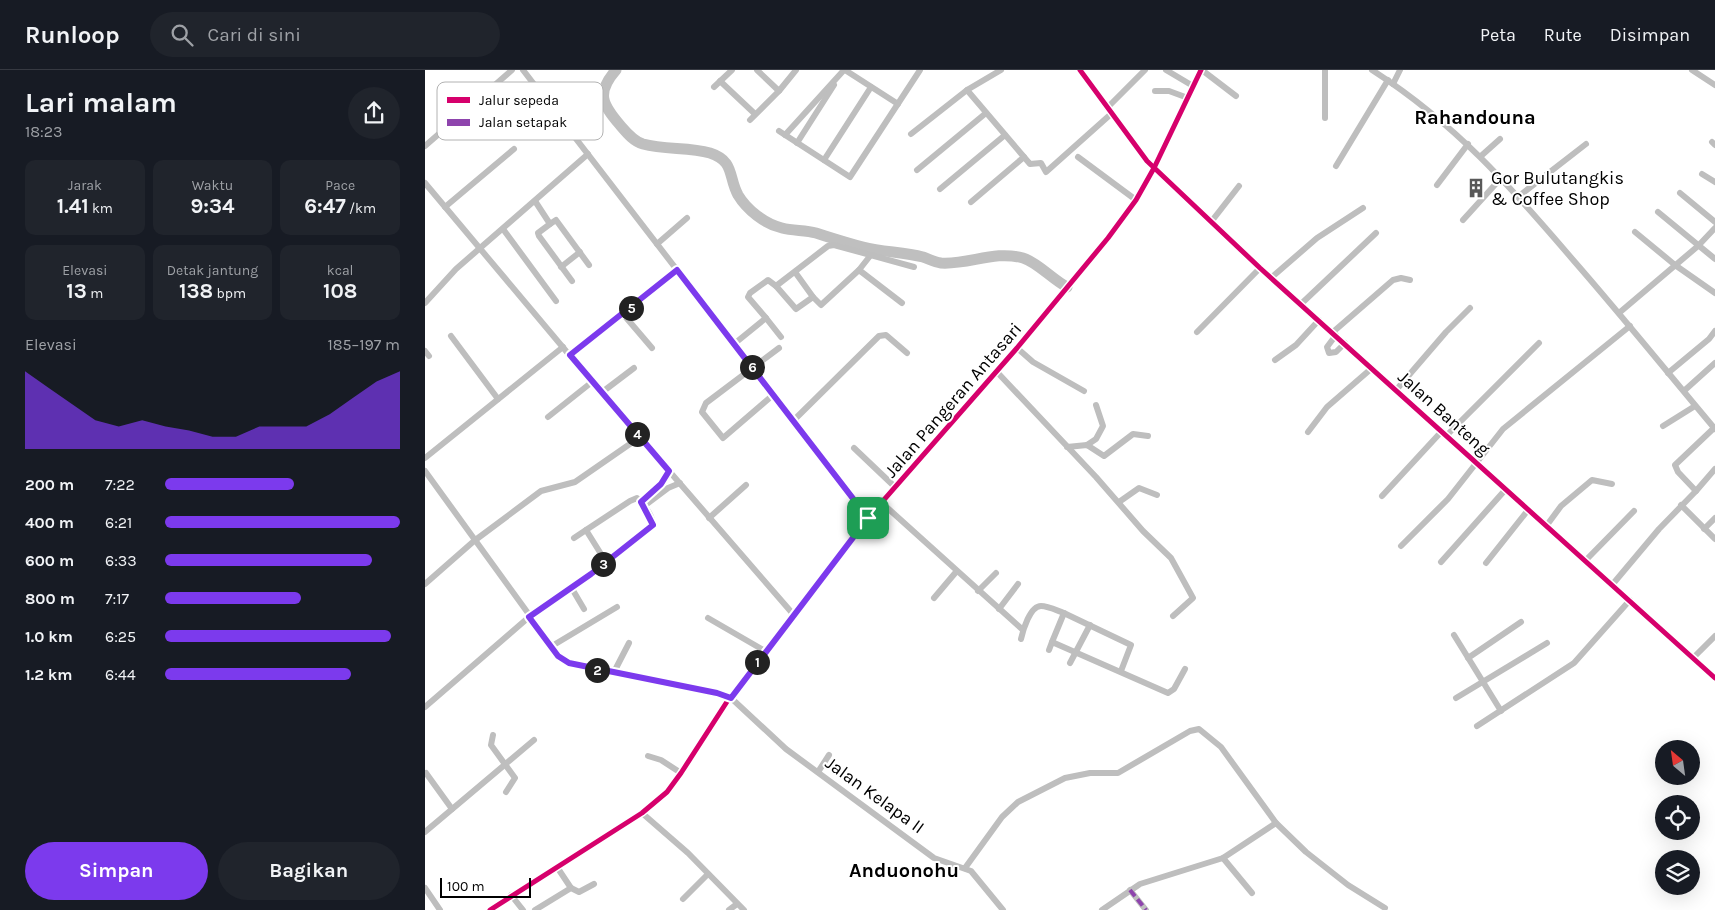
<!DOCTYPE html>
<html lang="id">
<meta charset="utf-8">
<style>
:root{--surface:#171b24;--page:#20242c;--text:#f1f3f6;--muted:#9ea1a6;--line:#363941;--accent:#7c3aed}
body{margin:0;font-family:Karla,sans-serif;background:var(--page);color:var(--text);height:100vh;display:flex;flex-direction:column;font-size:19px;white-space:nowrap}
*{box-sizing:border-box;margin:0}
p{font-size:16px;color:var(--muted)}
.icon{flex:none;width:28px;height:28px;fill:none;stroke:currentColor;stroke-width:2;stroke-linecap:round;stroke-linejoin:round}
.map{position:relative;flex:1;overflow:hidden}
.side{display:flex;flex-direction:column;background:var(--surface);width:425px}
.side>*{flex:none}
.needle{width:32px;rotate:331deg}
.tools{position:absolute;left:1230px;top:670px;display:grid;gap:10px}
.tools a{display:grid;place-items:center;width:45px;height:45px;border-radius:50%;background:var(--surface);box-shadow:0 5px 20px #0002;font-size:25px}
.scale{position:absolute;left:15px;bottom:12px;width:91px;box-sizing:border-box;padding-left:5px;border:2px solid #000;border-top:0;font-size:14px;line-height:18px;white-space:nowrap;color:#000;-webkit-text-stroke:4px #fff;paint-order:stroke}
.pin{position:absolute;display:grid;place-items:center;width:42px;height:42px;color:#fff;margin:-21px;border-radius:10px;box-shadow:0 2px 8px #0006}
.km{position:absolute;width:25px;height:25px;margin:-12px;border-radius:50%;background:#222;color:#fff;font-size:14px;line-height:25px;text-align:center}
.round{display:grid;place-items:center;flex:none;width:52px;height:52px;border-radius:26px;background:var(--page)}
.overview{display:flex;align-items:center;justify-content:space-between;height:85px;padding:0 25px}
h1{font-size:28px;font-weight:700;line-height:38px}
.figures{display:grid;grid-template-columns:repeat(3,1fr);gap:8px;height:85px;padding:5px 25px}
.figures div{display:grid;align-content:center;border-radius:10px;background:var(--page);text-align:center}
.figures b{font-size:21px;font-weight:700}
.figures small{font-size:14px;font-weight:400}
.figures p{font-size:14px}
.chart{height:140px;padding:10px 25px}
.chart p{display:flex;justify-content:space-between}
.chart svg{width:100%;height:90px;margin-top:5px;fill:var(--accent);opacity:.7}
.action{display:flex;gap:10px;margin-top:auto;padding:10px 25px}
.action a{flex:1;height:58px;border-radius:30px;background:var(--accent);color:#fff;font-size:20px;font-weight:700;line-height:58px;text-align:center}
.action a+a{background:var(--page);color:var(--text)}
ul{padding:0 25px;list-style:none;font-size:16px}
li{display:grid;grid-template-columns:80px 60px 1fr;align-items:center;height:38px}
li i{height:12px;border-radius:6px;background:var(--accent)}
header{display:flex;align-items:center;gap:30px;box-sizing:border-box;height:70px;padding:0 25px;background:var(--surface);border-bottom:1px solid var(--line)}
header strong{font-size:24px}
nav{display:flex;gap:28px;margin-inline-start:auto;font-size:18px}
.search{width:350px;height:45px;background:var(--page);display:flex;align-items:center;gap:12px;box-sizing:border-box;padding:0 18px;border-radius:28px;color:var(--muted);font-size:19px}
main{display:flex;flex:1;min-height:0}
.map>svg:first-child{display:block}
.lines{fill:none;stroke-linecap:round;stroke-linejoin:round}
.river{stroke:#bfbfbf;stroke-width:11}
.minor{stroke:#bebebe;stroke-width:6}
.quiet{stroke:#8e44ad;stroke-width:4;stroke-dasharray:8 4;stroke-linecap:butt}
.cycleway-casing{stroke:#fff;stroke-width:8}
.cycleway{stroke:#d6006c;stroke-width:5}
.route-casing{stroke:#fff;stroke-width:10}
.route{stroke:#7c3aed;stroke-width:6}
.labels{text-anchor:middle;stroke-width:4;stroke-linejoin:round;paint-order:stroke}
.poi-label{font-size:18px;fill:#000;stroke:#fff;text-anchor:start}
.street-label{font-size:18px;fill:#000;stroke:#fff}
.quarter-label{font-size:20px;font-weight:bold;fill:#000;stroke:#fff}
.key{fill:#fff;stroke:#b2b2b2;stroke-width:1}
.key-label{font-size:14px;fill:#000}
</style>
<header>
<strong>Runloop</strong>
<div class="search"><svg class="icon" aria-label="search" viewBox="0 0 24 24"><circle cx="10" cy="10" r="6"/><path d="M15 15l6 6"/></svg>Cari di sini</div>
<nav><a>Peta</a><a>Rute</a><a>Disimpan</a></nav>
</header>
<main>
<section class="side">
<div class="overview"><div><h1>Lari malam</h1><p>18:23</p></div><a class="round"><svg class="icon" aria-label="share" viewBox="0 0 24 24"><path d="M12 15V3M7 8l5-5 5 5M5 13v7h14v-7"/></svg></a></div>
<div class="figures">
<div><p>Jarak</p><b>1.41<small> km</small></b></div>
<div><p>Waktu</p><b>9:34</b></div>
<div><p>Pace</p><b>6:47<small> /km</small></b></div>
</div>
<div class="figures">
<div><p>Elevasi</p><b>13<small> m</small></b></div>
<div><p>Detak jantung</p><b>138<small> bpm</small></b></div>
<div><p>kcal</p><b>108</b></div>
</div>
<div class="chart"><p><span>Elevasi</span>185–197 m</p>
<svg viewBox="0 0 160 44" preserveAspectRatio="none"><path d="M0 44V6L10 14L20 22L30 30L40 33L50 30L60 33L70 35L80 38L90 38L100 33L110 33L120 33L130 27L140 19L150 11L160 6V44z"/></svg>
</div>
<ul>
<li><b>200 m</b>7:22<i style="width:55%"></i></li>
<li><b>400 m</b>6:21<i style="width:100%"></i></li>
<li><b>600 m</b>6:33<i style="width:88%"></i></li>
<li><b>800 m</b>7:17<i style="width:58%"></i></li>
<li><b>1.0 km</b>6:25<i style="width:96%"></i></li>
<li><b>1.2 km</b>6:44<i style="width:79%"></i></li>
</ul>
<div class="action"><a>Simpan</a><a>Bagikan</a></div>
</section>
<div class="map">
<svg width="1290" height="840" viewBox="0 0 1290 840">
<rect width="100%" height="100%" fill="#fff"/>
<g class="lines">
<path class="river" d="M191,0C171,23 177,34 195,55C201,62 208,71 218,74C240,80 264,77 285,83C310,91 303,107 313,125C322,140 340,154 357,158C368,161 380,160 391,163C407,168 422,173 438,177C458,182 478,182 498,187C504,189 509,192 516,193C544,195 569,180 598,188C612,192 628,210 642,217"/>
<g class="minor">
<polyline points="98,0 443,448"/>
<polyline points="332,0 354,21 371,0"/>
<polyline points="420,0 473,34"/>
<polyline points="655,0 722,91 835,198 1290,608"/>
<polyline points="741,0 768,16"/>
<polyline points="777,0 811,26"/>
<path d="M947,0C1031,54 1085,116 1149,191C1197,246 1243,303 1290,359"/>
<polyline points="1267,0 1290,15"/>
<polyline points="295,11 330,44"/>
<polyline points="968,14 975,0"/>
<polyline points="289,17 307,0"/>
<polyline points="542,20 605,94 616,93 621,102 686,44"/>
<polyline points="730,21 744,21 763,28"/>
<polyline points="682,38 720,0"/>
<polyline points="900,48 900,0"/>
<polyline points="325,50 354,21"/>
<polyline points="354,61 425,107 495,0"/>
<polyline points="486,64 542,20 576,0"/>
<polyline points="360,65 419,0"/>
<polyline points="1287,72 1290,75"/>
<polyline points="372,73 409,15"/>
<polyline points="0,76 87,0"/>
<polyline points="1056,86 1075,69"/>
<polyline points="653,87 711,130"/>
<polyline points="399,90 446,17"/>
<polyline points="911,96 963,10"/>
<polyline points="492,100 561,43"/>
<polyline points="1277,104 1290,112"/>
<polyline points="0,113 167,312 368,544"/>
<polyline points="1012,115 1043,74"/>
<polyline points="515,119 580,65"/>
<polyline points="1255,123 1290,152"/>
<polyline points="1094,126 1161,74"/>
<polyline points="110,131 125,154 131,150 164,195"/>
<polyline points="546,132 599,87"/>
<polyline points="20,137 89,79"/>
<polyline points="1233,142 1290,189"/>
<polyline points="1038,150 1077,107"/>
<polyline points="786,152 814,116"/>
<polyline points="125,154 113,163 114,166 147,211"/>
<polyline points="78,159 131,231"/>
<polyline points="1210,162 1250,195 1290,223"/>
<polyline points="232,174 262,148"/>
<polyline points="136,197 155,182"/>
<polyline points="434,200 445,186"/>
<polyline points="370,202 388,227"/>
<polyline points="847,207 892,168 938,138"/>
<polyline points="351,216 371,239 388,227 396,235 434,200 477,233"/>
<polyline points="0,233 31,199 163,84"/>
<polyline points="876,234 951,163"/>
<polyline points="1194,243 1273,176 1290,158"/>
<polyline points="198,244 227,278"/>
<polyline points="341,248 356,267"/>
<polyline points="772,262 835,198"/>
<polyline points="908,262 968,210 976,208 985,210"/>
<polyline points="911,265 902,277 904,283 911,282 920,273"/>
<polyline points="26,266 73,329"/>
<polyline points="309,274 341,248 323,227 325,223 343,210 351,216 403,176 409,175 489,197"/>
<polyline points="592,278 608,292 659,321"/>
<polyline points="0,281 4,286"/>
<polyline points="145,285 252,200"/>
<polyline points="850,290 871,275 894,250"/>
<polyline points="572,302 671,407 718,461 746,488 768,528 748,546"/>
<polyline points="1243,303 1284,269 1290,261"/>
<polyline points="972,319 1021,262 1045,238"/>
<polyline points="1260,320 1290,293"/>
<polyline points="176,323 209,298"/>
<polyline points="348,325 298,368 277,342 281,333 354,278"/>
<polyline points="123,347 167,312"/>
<polyline points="369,350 454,266 461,265 482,283"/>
<polyline points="1238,356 1270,336"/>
<polyline points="1289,358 1250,395 1253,402 1271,421 1290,399"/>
<polyline points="883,362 902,337 947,298"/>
<polyline points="1022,365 1114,273"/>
<polyline points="662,375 671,369 678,356 671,335"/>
<polyline points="642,377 662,375 679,386 708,364 723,366"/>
<polyline points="429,378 470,417"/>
<polyline points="0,388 138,277"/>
<polyline points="0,401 137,590 154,596 292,623 305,627 361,679 509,788 546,801 578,840"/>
<polyline points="957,426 1017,361"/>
<polyline points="216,432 236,414 244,401"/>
<polyline points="694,432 714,418 732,425"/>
<polyline points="457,433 598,560"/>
<polyline points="1256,435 1290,469"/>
<polyline points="219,436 243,418 255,413"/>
<polyline points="284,448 321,415"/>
<polyline points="1122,455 1136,436 1167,410 1187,414"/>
<polyline points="1279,459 1290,448"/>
<polyline points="149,468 161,460"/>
<polyline points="976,476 1023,429 1078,359 1205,256"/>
<polyline points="1161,490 1209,441"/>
<polyline points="1016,492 1081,419"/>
<polyline points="1061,493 1103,440"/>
<polyline points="0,514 49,471 116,421 150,412 215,367"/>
<polyline points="1187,515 1234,459 1271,421"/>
<polyline points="146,517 159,539"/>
<polyline points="553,521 571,503"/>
<polyline points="509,528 531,502"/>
<polyline points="574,539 593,514"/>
<polyline points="283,548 340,581"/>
<polyline points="1029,565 1076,641"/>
<path d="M596,569C598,560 605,536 616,536C623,536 633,541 639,543"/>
<polyline points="627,572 639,543 643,545 706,575 696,601"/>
<polyline points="127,576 192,537"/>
<polyline points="624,580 627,572 743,623 749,619 760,599"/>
<polyline points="1043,588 1096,552"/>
<polyline points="1268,588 1290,566"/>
<polyline points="645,593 665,555"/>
<polyline points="189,602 204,573"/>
<polyline points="1031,628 1122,573"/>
<path d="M0,637L104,547L166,504L227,457C230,448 219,434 212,428L205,431L161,460L181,492"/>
<polyline points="1052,656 1149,593 1205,530"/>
<polyline points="68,665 66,675 90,708 81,722"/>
<polyline points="223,686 236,690 256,703"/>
<polyline points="393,702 404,685"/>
<polyline points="1,703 27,739"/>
<polyline points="217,743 263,783 319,840"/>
<polyline points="0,762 109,670"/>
<polyline points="798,788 827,823"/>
<polyline points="132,797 146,818"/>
<polyline points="540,798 577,747 593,732 640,708 665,703 693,703 765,661 774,659 796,677 851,753 881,782 923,815 960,838"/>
<polyline points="0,818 15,840"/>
<polyline points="705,820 721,840"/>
<polyline points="86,825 98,840"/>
<polyline points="258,829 283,804"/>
<polyline points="65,840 217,743 242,722 256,703 305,627 443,448 592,278 683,168 711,130 729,98 776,0"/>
<polyline points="110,840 146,818 154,822 169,814"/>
<polyline points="304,840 312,834"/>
<polyline points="677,840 715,814 798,788 851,753"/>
</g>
<polyline class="quiet" points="705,820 721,840"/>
<defs>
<g id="cycleway">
<polyline points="655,0 722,91 835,198 1290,608"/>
<polyline points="65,840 217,743 242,722 256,703 305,627 443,448 592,278 683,168 711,130 729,98 776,0"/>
</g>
</defs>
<use href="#cycleway" class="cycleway-casing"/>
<use href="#cycleway" class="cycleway"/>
</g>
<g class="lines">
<defs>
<polygon id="route" points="252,200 443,448 306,628 292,623 144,593 133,586 104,547 166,504 228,455 216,432 236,414 244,401 145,285"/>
</defs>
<use href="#route" class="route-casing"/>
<use href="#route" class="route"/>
</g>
<defs>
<symbol id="building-bare" viewBox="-9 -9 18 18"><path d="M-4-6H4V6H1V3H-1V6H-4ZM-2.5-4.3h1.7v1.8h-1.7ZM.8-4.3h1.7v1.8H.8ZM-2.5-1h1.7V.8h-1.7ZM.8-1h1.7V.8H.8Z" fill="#595959" stroke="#fff" stroke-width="2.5" paint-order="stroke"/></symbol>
</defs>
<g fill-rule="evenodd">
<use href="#building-bare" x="1037" y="104" width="28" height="28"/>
</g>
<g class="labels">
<g class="poi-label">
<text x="1066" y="114">Gor Bulutangkis<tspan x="1066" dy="21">&amp; Coffee Shop</tspan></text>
</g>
<g class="street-label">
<text transform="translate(528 330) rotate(-49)" y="6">Jalan Pangeran Antasari</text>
<text transform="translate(1019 343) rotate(42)" y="6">Jalan Banteng</text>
<text transform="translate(450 725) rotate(36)" y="6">Jalan Kelapa II</text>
</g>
<g class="quarter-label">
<text x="1050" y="54">Rahandouna</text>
<text x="479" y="807">Anduonohu</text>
</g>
</g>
<rect x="12" y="12" width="166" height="58" rx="8" class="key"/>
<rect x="22" y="27" width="23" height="6" fill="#d6006c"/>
<rect x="22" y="49" width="23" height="7" fill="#8e44ad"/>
<g class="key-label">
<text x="54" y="35">Jalur sepeda</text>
<text x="54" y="57">Jalan setapak</text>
</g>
</svg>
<div class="tools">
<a><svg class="needle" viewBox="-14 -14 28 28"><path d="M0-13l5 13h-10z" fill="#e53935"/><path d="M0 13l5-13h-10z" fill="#9ea1a6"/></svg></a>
<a><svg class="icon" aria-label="locate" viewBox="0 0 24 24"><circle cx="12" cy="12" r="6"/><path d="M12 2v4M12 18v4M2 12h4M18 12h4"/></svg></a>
<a><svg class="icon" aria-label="layers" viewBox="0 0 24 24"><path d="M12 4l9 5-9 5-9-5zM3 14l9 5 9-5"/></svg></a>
</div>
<div class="scale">100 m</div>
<div class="pin" style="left:443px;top:448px;background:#1e9e55"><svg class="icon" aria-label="arrive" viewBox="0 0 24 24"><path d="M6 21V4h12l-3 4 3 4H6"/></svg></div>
<b class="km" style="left:332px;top:592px">1</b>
<b class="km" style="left:172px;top:600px">2</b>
<b class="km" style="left:178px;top:494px">3</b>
<b class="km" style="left:212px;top:364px">4</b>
<b class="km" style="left:206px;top:238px">5</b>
<b class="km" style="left:327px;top:297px">6</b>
</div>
</main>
